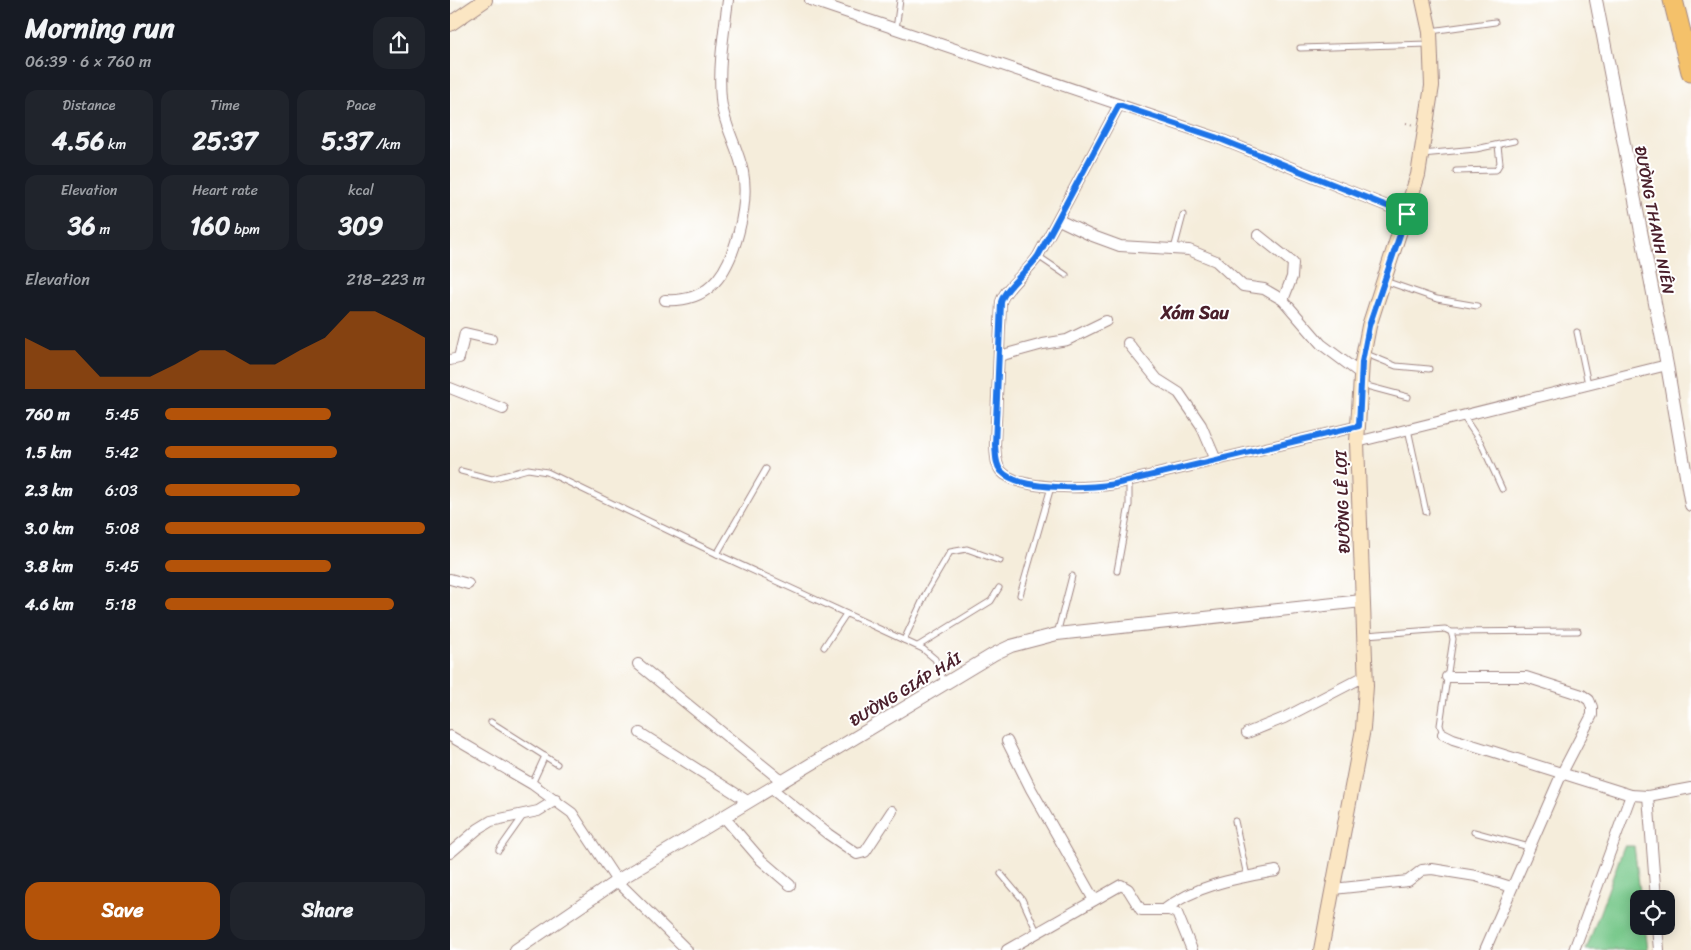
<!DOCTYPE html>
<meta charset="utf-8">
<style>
:root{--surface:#171b24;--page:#20242c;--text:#f1f3f6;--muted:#9ea1a6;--accent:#b45309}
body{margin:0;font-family:Sriracha,sans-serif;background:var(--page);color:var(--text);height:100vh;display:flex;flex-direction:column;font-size:19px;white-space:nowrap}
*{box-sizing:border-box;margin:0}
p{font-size:16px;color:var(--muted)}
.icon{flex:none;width:28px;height:28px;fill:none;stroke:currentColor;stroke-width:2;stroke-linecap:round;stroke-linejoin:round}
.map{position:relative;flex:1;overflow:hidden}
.sheet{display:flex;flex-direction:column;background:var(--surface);width:450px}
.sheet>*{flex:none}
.tools{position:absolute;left:1180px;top:890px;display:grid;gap:10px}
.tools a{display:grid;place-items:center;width:45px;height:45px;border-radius:10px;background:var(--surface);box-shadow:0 2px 12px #0003;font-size:25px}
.pin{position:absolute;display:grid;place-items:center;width:42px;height:42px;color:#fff;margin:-21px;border-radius:10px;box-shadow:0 2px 8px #0006}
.round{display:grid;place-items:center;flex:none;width:52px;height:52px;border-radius:15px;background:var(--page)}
.headline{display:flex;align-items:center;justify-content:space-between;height:85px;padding:0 25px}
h1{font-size:28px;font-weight:700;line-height:38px}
.figures{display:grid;grid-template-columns:repeat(3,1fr);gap:8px;height:85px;padding:5px 25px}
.figures div{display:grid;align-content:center;border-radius:12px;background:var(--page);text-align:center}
.figures b{font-size:25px;font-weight:700}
.figures small{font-size:14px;font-weight:400}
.figures p{font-size:14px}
.chart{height:140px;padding:10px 25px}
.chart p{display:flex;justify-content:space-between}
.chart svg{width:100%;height:90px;margin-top:5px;fill:var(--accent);opacity:.7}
.cta{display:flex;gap:10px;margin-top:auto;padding:10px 25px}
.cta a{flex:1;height:58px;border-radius:15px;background:var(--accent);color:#fff;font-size:20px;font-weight:700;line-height:58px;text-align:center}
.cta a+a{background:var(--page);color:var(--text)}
ul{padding:0 25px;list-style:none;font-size:16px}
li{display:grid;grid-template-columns:80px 60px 1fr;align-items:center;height:38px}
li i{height:12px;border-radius:6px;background:var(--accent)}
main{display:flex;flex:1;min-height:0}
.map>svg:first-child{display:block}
.green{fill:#76c789;stroke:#60735a}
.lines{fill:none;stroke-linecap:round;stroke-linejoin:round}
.service-casing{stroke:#a08683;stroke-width:7}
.minor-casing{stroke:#a08683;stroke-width:12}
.tertiary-casing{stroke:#a08683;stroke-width:14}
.secondary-casing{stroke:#a08683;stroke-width:16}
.motorway-casing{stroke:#a08683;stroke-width:21}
.path{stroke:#a08683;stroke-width:2;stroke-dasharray:1 4;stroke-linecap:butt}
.service{stroke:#fff;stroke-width:5}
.minor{stroke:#fff;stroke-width:10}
.tertiary{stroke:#fff;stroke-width:12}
.secondary{stroke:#fbe6c3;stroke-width:14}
.motorway{stroke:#f4c16a;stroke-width:19}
.route-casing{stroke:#fff;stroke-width:10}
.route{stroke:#1a73e8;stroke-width:6}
.labels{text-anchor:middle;stroke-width:4;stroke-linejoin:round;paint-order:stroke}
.street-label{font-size:16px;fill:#4a1f2b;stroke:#fff}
.neighbourhood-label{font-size:18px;font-weight:bold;fill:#4a1f2b;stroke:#fff}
</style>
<main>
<section class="sheet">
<div class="headline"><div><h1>Morning run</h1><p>06:39 · 6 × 760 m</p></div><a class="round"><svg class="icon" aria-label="share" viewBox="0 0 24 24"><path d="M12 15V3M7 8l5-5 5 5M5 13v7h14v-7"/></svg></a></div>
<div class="figures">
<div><p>Distance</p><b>4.56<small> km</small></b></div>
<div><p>Time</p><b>25:37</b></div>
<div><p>Pace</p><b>5:37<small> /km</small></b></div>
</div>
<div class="figures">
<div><p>Elevation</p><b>36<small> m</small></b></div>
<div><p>Heart rate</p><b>160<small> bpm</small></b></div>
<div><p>kcal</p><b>309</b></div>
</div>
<div class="chart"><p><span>Elevation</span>218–223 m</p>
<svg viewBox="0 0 160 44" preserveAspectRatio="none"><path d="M0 44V19L10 25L20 25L30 38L40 38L50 38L60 32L70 25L80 25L90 32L100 32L110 25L120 19L130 6L140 6L150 12L160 19V44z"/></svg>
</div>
<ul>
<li><b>760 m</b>5:45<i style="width:64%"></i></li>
<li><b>1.5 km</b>5:42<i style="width:66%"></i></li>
<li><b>2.3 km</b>6:03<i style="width:52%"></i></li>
<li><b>3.0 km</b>5:08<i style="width:100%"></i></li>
<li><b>3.8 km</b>5:45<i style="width:64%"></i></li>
<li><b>4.6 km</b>5:18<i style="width:88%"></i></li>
</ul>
<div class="cta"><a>Save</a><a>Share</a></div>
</section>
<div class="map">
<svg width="1241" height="950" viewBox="0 0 1241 950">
<rect width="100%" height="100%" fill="#fff"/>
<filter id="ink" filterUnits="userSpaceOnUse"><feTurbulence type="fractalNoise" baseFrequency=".02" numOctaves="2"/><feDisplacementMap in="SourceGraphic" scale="10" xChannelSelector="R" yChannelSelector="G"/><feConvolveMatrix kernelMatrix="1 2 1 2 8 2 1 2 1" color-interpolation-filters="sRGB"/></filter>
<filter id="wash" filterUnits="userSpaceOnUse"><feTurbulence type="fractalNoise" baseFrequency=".0096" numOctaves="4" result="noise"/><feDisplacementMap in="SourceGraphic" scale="20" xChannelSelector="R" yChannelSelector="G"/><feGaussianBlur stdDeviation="1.12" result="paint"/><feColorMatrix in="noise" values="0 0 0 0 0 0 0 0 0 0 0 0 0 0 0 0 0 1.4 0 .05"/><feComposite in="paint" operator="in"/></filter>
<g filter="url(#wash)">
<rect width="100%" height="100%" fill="#f5eddb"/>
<polygon class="green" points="1174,846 1184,846 1191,899 1189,899 1189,926 1195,926 1198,950 1136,950"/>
</g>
<g filter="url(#ink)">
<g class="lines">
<defs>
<g id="service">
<polyline points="446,29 450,0"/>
<polyline points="981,31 1045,22"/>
<polyline points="850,48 978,44"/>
<polyline points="972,154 1026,149 1064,141"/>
<polyline points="1006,171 1046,170 1050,163 1048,146"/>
<polyline points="724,249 733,215"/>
<polyline points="588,256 616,275"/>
<polyline points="935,281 987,299 1027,306"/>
<polyline points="1127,332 1138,384"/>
<polyline points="914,353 946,366 979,369"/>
<polyline points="913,385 958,397"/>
<polyline points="1013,416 1031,443 1052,489"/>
<polyline points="958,429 976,512"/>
<polyline points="11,471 42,479 78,469 97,472 267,554 473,649 485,659 495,684"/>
<polyline points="267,554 316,469"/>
<polyline points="667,571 679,505 679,481"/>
<polyline points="570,595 601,487"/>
<polyline points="607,634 622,576"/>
<polyline points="916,635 995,629 1001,632 1128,631"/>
<polyline points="454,640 476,593 500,552 517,549 550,561"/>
<polyline points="468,646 541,601 549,588"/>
<polyline points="374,647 396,614"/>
<polyline points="41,722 107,764"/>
<polyline points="993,734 990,725 1003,639 1001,632"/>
<polyline points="82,784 95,756"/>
<polyline points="785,821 797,876"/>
<polyline points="1024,832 1079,847"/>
<polyline points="49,850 73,816"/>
<polyline points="551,874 572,899 588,934"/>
</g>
<g id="minor">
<polyline points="360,0 765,137 957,214"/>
<path d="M669,105L588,256C579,271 556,286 551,302L545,445C546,453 545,464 551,471C570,492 639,488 665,484L909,426"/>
<polyline points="609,220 640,235 670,246 739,250 766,261 793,286 814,289 833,300 871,344 911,374"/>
<polyline points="808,235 843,263 842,277 833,300"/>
<path d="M215,300C232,301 248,298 261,286C286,264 299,203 293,172C288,147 273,124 271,99C268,66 274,32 278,0"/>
<polyline points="678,343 707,379 729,393 751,425 766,460"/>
<polyline points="549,356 593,344 617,340 656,321"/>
<polyline points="0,360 9,358 15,333 41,339"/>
<polyline points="0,388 53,409"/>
<polyline points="907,442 1217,365"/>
<polyline points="0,579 18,584"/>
<polyline points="188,664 333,782"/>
<polyline points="997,677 1076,677 1132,695 1139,700 1142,707 1142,715 1112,773 1035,950"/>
<polyline points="190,733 299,802"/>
<polyline points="797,733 834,718 915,676"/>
<polyline points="993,734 1003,739 1181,795 1198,796 1241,788"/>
<polyline points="0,736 82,784 122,813 167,881 237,950"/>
<polyline points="557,741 581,789 644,900"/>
<polyline points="322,789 378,834 407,854 415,852 442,811"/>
<polyline points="1198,796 1206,899"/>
<polyline points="274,817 311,860 340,885"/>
<polyline points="0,853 28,829 41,821 88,811 106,800"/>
<polyline points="883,889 958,881 972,870 982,869 1026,876 1061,887"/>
<path d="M714,910C745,885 788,878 826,871"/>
<polyline points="1207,926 1209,950"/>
<polyline points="557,950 671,885 678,889 691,910 719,910 727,913 742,950"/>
<polyline points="1124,950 1181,795"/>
</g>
<g id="tertiary">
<polyline points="1146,0 1217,365 1241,505"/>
<polyline points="66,950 167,881 544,654 561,646 607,634 912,601"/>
</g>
<g id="secondary">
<polyline points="0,24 35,0"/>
<polyline points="871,950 913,729 916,686 907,442 912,362 919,326 968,175 982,86 980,32 973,0"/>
</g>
<polyline id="motorway" points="1223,0 1241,72"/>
</defs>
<use href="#service" class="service-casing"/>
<use href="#minor" class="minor-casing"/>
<use href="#tertiary" class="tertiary-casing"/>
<use href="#secondary" class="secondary-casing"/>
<use href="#motorway" class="motorway-casing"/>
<polyline class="path" points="956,123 964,125"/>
<use href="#service" class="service"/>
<use href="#minor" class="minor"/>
<use href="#tertiary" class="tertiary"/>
<use href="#secondary" class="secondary"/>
<use href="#motorway" class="motorway"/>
</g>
</g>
<g class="lines" filter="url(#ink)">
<defs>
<path id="route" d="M669,105L765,137L957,214L919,326L912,362L909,426L665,484C639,488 570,492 551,471C545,464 546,453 545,445L551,302C556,286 578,271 588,256Z"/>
</defs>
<use href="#route" class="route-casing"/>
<use href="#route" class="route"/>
</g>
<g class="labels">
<g class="street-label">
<text transform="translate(1205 220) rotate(79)" y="6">ĐƯỜNG THANH NIÊN</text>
<text transform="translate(892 502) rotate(-92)" y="6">ĐƯỜNG LÊ LỢI</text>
<text transform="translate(455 689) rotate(-31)" y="6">ĐƯỜNG GIÁP HẢI</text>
</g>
<g class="neighbourhood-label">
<text x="745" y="319">Xóm Sau</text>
</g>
</g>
</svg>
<div class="tools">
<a><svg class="icon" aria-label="locate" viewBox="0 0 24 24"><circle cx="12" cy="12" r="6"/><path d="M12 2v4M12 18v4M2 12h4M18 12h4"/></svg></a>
</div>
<div class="pin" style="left:957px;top:214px;background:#1e9e55"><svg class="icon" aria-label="arrive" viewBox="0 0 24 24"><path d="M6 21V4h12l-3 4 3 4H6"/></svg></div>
</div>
</main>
